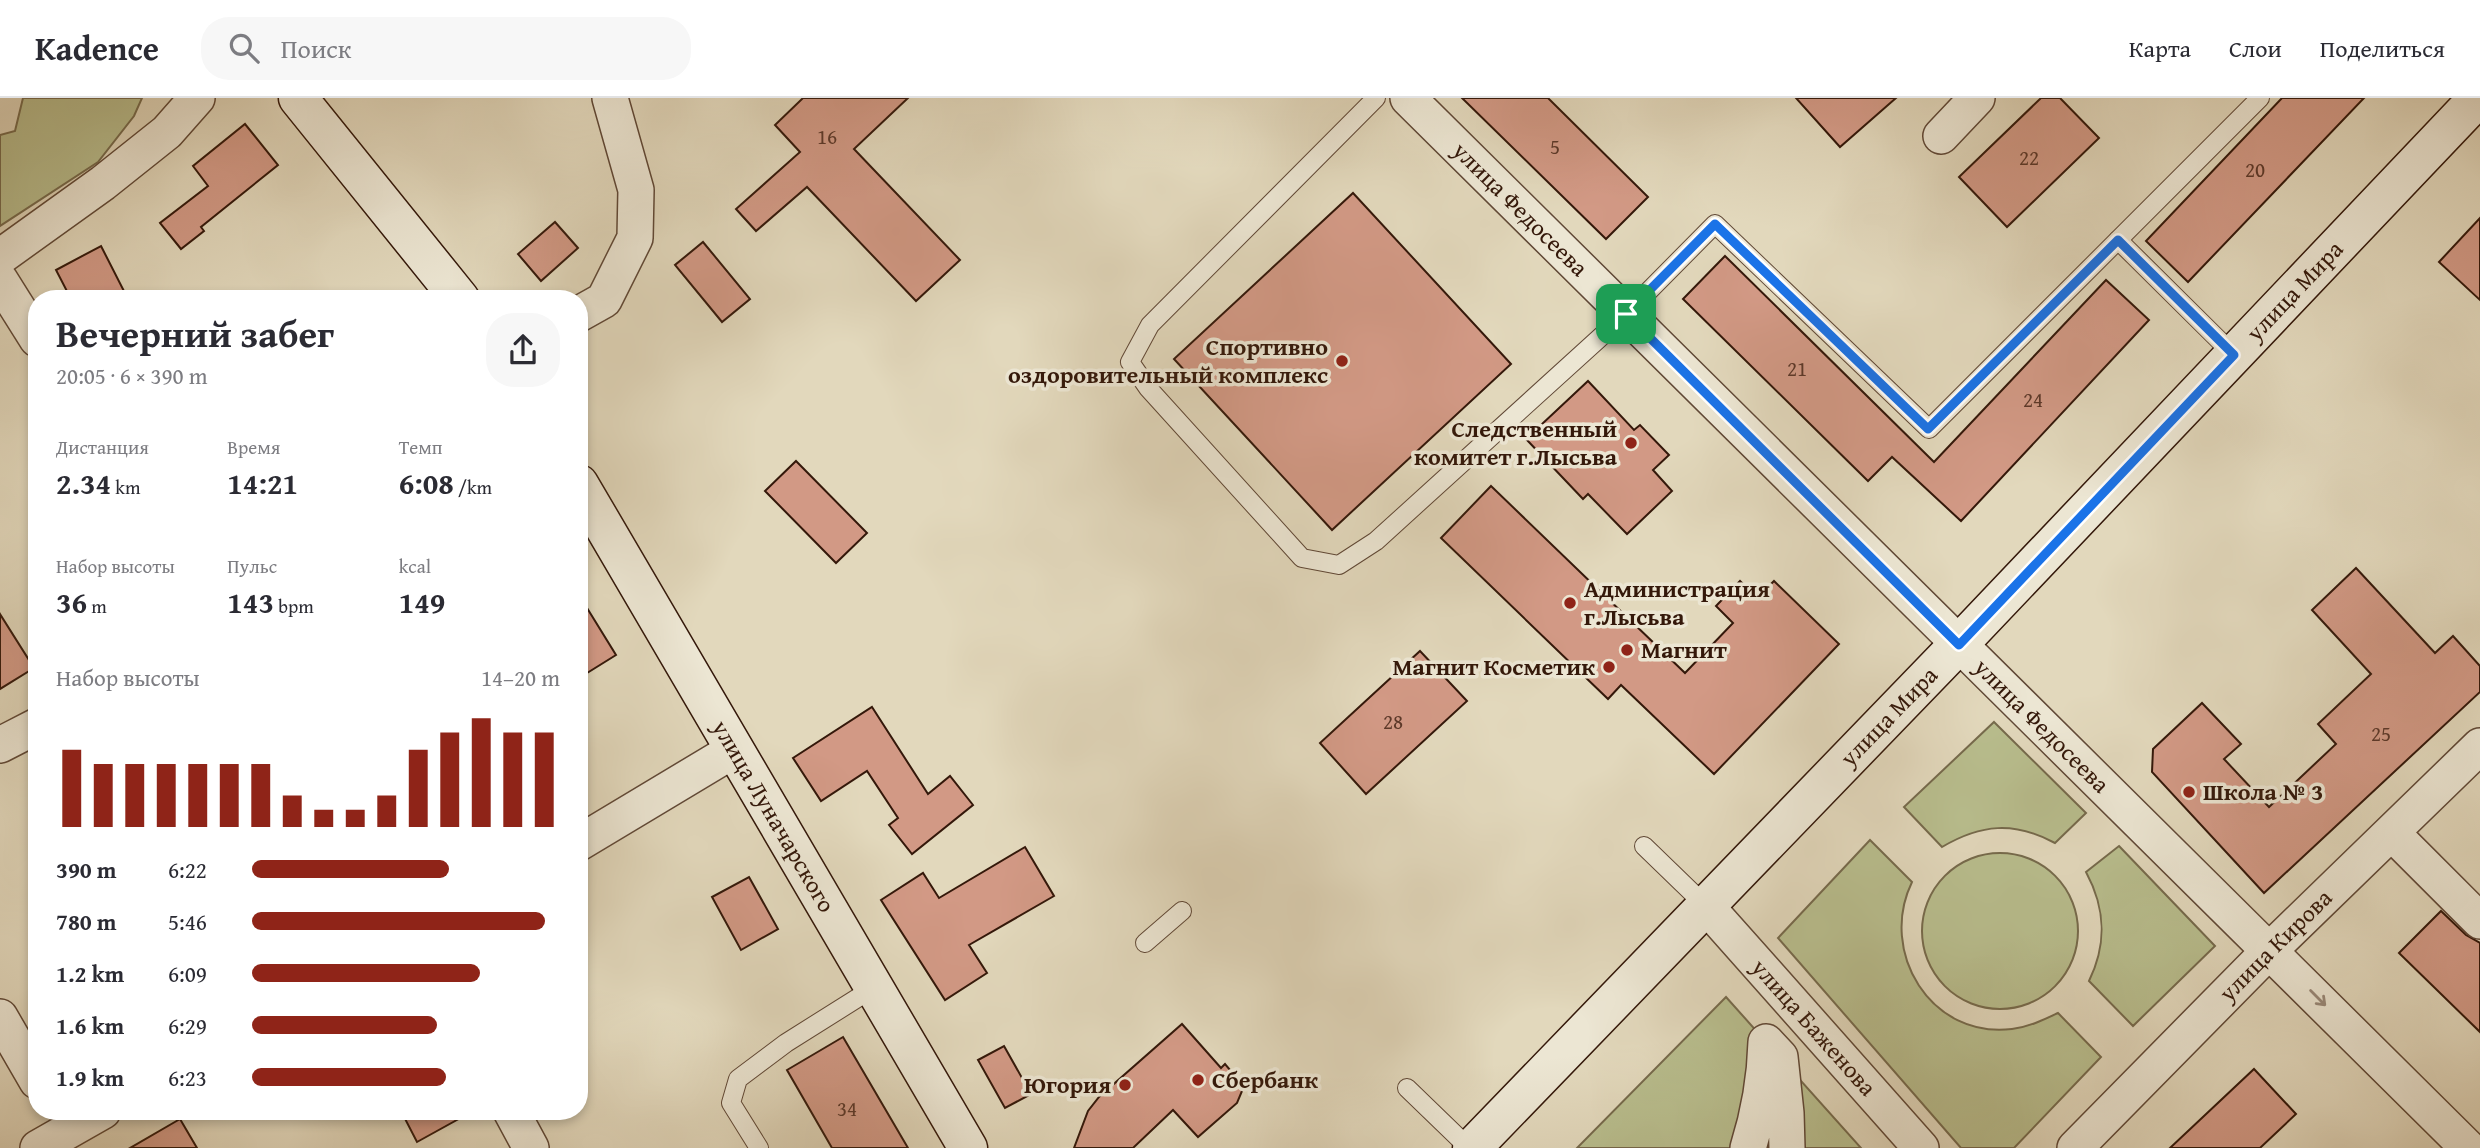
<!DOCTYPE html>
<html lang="ru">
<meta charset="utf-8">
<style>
:root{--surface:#fff;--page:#f7f7f7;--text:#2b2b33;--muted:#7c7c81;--line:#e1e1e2;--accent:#8f2418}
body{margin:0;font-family:"Gentium Book Plus",serif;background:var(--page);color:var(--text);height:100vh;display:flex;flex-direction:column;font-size:26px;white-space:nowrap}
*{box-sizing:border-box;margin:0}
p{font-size:23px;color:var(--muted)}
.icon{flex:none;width:38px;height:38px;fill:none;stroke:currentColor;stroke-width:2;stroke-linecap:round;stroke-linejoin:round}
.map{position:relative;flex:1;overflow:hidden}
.sheet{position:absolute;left:28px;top:192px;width:560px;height:830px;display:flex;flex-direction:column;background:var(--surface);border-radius:28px;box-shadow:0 4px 10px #0003}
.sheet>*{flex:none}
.pin{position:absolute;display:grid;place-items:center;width:60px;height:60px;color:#fff;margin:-30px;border-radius:14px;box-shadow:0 4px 10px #0006}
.round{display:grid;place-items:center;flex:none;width:74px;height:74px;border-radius:28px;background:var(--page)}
.summary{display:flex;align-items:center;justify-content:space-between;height:119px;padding:0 28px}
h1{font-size:38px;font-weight:700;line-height:52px}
.figures{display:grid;grid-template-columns:repeat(3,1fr);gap:10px;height:119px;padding:7px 28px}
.figures div{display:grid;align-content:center}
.figures b{font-size:30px;font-weight:700}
.figures small{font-size:19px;font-weight:400}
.figures p{font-size:19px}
.chart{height:196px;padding:14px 28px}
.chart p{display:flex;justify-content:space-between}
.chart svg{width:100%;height:126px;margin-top:7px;stroke:var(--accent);stroke-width:6}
ul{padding:0 28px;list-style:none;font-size:23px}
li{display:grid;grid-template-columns:112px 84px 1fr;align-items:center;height:52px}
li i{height:18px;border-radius:9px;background:var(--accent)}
header{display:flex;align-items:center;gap:42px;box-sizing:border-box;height:98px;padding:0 35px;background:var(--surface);border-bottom:2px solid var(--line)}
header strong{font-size:33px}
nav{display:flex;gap:38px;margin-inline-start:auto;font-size:24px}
.search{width:490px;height:63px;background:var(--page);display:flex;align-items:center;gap:18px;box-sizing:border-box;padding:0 24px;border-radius:28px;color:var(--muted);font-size:26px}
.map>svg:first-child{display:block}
.green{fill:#b8bd8d;stroke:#766a4c;stroke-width:2}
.building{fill:#d29985;stroke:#34180a;stroke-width:2}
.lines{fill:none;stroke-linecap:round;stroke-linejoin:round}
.lane-casing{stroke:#604836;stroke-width:20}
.street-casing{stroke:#604836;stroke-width:38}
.secondary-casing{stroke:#34180a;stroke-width:41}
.lane{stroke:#ece6d3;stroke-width:18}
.street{stroke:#ece6d3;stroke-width:35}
.secondary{stroke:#ece6d3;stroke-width:38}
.oneway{stroke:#998979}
.route-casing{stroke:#fff;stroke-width:14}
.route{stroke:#1a73e8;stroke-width:9}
.poi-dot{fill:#8f2418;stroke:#ece6d3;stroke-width:2.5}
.labels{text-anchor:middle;stroke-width:7;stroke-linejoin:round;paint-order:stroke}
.number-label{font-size:21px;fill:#5c3829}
.street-label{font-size:24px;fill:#34180a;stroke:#ece6d3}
.poi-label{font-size:24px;font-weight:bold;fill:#34180a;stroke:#ece6d3;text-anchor:end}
</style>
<header>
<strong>Kadence</strong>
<div class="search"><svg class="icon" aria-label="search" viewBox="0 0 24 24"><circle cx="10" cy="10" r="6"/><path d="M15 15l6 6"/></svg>Поиск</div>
<nav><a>Карта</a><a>Слои</a><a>Поделиться</a></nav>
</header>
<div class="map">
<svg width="2480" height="1050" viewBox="0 0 2480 1050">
<rect width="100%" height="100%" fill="#e2d8bc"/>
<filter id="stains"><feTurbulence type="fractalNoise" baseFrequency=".00286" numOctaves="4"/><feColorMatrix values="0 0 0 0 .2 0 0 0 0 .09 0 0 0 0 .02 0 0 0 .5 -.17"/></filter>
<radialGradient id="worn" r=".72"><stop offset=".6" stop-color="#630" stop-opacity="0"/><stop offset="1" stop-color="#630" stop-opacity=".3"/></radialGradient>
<g class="green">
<polygon points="23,0 142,0 134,18 98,64 0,128 0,37 15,33"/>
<path d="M1994,624L2086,715L2055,745C2014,723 1981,726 1942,749L1904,709Z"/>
<path d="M1870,742L1912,784C1878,854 1931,941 2012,931C2029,929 2043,922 2058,915L2101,959L2014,1050H1961L1778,840Z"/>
<path d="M2119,748L2215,848L2133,928L2089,883C2107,846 2106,811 2086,774Z"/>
<circle cx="2000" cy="833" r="78"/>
<polygon points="1726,899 1861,1050 1577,1050"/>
</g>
<g class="building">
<polygon points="803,0 908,0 854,51 960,162 916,203 807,89 756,133 736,111 800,54 775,27"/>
<polygon points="1462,0 1548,0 1648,99 1606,141"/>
<polygon points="1796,0 1896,0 1840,49"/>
<polygon points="2041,0 2060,0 2099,40 2007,129 1959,79"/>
<polygon points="2282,0 2364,0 2188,184 2146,143"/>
<polygon points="245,26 278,67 201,129 204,133 181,151 160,125 208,88 193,68"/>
<polygon points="1353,95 1511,266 1332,432 1174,261"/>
<polygon points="2480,120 2480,202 2439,164"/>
<polygon points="555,124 578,150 541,183 518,156"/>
<polygon points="703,144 750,201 722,224 675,167"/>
<polygon points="101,148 128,201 71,201 56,172"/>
<polygon points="1725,158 1934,364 2106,182 2149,222 1961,423 1892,359 1868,383 1683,201"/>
<polygon points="1588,283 1634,332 1640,327 1669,357 1653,372 1672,393 1627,436 1588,396 1583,401 1526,341"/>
<polygon points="796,363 867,435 836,465 765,393"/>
<polygon points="1491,388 1685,575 1733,525 1716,508 1740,483 1757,500 1774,483 1839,546 1714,676 1621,587 1608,601 1441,440"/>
<polygon points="2356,470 2435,555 2453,538 2480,568 2480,594 2264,795 2152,674 2153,651 2202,605 2241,646 2224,661 2269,709 2336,646 2318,626 2371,576 2312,512"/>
<polygon points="579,497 616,557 579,580"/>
<polygon points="0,516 34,570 0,591"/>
<polygon points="1420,553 1467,603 1366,696 1320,645"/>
<polygon points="872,609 928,696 950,678 973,707 912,756 889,727 898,720 867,673 821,703 793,660"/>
<polygon points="1025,749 1054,798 969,847 987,875 945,902 881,802 923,775 939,800"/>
<polygon points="749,779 778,831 741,852 712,799"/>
<polygon points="2441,813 2466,837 2480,845 2480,934 2399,855"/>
<polygon points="1182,926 1221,970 1225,966 1242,986 1242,993 1237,1005 1198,1039 1173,1012 1133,1050 1074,1050 1088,1013 1099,999"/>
<polygon points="843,939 908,1050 832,1050 787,972"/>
<polygon points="1004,948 1031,996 1005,1010 978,962"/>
<polygon points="2254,971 2296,1016 2260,1050 2170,1050"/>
<polygon points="401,1013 473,1013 417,1044"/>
<polygon points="180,1021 197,1050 130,1050"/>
</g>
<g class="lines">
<defs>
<g id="lane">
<polyline points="1376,0 1150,227 1130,264 1148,290 1302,460 1339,467 1376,443 1626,216 1715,126 1929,331 2260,0"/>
<polyline points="2118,142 2234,257"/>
<polyline points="1644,748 1707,809"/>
<polyline points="1145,845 1182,813"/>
<polyline points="1407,990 1469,1050"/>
<polyline points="759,1050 731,1005 738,981 786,945 875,889"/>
</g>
<g id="street">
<path id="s1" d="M1408,0L2468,1050"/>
<polyline points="1941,38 1977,0"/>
<polyline points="0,159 103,85 167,34 197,0"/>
<polyline points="0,182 37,241"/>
<polyline points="579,216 604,202 635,140 636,92 610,0"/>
<polyline points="0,647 37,628"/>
<polyline points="2392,735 2480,823"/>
<polyline points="579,745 734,652"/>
<path id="s2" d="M1707,809L1921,1050"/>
<polyline points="0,919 37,983"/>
<polyline points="511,1013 531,1050"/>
<polyline points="38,1050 103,1013"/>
<path d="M1748,1050C1759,1015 1765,981 1766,944L1780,959L1786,1015L1787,1050"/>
<path id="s3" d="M2075,1050L2270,852L2480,648"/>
</g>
<g id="secondary">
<polyline points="298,0 460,201"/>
<path id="s4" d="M579,386L968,1050"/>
<path id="s5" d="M1472,1050L1959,546L2478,0"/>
</g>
</defs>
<use href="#lane" class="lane-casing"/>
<use href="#street" class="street-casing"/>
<use href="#secondary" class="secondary-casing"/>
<use href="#lane" class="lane"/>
<use href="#street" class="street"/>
<use href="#secondary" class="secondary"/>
</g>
<defs><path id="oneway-shaft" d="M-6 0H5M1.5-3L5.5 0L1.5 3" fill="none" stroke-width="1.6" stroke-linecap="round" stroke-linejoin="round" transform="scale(1.75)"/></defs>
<use class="oneway" href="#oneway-shaft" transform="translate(2318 900) rotate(45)"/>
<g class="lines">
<defs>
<polygon id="route" points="1715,126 1928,331 2118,142 2234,257 1959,547 1626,216"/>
</defs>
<use href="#route" class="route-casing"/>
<use href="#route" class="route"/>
</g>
<g class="poi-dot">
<circle cx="1342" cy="263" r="7"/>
<circle cx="1631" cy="345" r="7"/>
<circle cx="1570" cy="505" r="7"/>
<circle cx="1627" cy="552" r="7"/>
<circle cx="1609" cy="569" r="7"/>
<circle cx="2189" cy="694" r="7"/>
<circle cx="1198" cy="982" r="7"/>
<circle cx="1125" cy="987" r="7"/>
</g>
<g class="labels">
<g class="number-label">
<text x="827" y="46">16</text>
<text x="1555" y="56">5</text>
<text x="2029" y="67">22</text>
<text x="2255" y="79">20</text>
<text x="1797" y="278">21</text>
<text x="2033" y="309">24</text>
<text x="1393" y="631">28</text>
<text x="2381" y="643">25</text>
<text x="847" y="1018">34</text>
</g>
<g class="street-label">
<text dy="8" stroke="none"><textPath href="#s1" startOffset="158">улица Федосеева</textPath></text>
<text dy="8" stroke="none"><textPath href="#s5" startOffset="1188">улица Мира</textPath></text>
<text dy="8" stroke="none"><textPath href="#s5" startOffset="600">улица Мира</textPath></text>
<text dy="8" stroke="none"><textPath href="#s1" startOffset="892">улица Федосеева</textPath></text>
<text dy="8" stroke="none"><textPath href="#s4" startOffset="385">улица Луначарского</textPath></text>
<text dy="8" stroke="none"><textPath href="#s3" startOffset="285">улица Кирова</textPath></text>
<text dy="8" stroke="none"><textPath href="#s2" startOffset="161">улица Баженова</textPath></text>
</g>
<g class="poi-label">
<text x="1328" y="257">Спортивно<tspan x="1328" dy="28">оздоровительный комплекс</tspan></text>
<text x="1617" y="339">Следственный<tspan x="1617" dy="28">комитет г.Лысьва</tspan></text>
<text x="1584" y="499" text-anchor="start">Администрация<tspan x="1584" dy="28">г.Лысьва</tspan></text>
<text x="1641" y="560" text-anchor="start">Магнит</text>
<text x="1595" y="577">Магнит Косметик</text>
<text x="2203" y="702" text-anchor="start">Школа № 3</text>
<text x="1212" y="990" text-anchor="start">Сбербанк</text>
<text x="1111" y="995">Югория</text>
</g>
</g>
<rect width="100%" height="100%" filter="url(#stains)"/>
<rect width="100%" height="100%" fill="url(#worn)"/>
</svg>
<div class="pin" style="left:1626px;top:216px;background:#1e9e55"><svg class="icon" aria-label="arrive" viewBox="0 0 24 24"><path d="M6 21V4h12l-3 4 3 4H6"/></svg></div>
<section class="sheet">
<div class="summary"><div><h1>Вечерний забег</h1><p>20:05 · 6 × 390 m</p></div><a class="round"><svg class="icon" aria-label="share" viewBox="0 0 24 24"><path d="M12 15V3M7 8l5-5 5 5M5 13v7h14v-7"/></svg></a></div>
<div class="figures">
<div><p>Дистанция</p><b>2.34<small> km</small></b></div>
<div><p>Время</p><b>14:21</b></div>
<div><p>Темп</p><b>6:08<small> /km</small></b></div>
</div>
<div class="figures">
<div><p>Набор высоты</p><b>36<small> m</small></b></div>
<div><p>Пульс</p><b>143<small> bpm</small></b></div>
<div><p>kcal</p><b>149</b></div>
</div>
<div class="chart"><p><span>Набор высоты</span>14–20 m</p>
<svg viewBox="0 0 160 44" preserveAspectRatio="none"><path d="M5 44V17M15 44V22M25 44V22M35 44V22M45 44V22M55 44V22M65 44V22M75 44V33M85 44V38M95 44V38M105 44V33M115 44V17M125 44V11M135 44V6M145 44V11M155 44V11"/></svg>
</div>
<ul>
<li><b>390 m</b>6:22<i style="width:64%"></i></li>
<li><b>780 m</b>5:46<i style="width:95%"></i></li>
<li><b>1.2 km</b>6:09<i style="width:74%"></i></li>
<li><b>1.6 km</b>6:29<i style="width:60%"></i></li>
<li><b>1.9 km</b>6:23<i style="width:63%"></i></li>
</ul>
</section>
</div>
